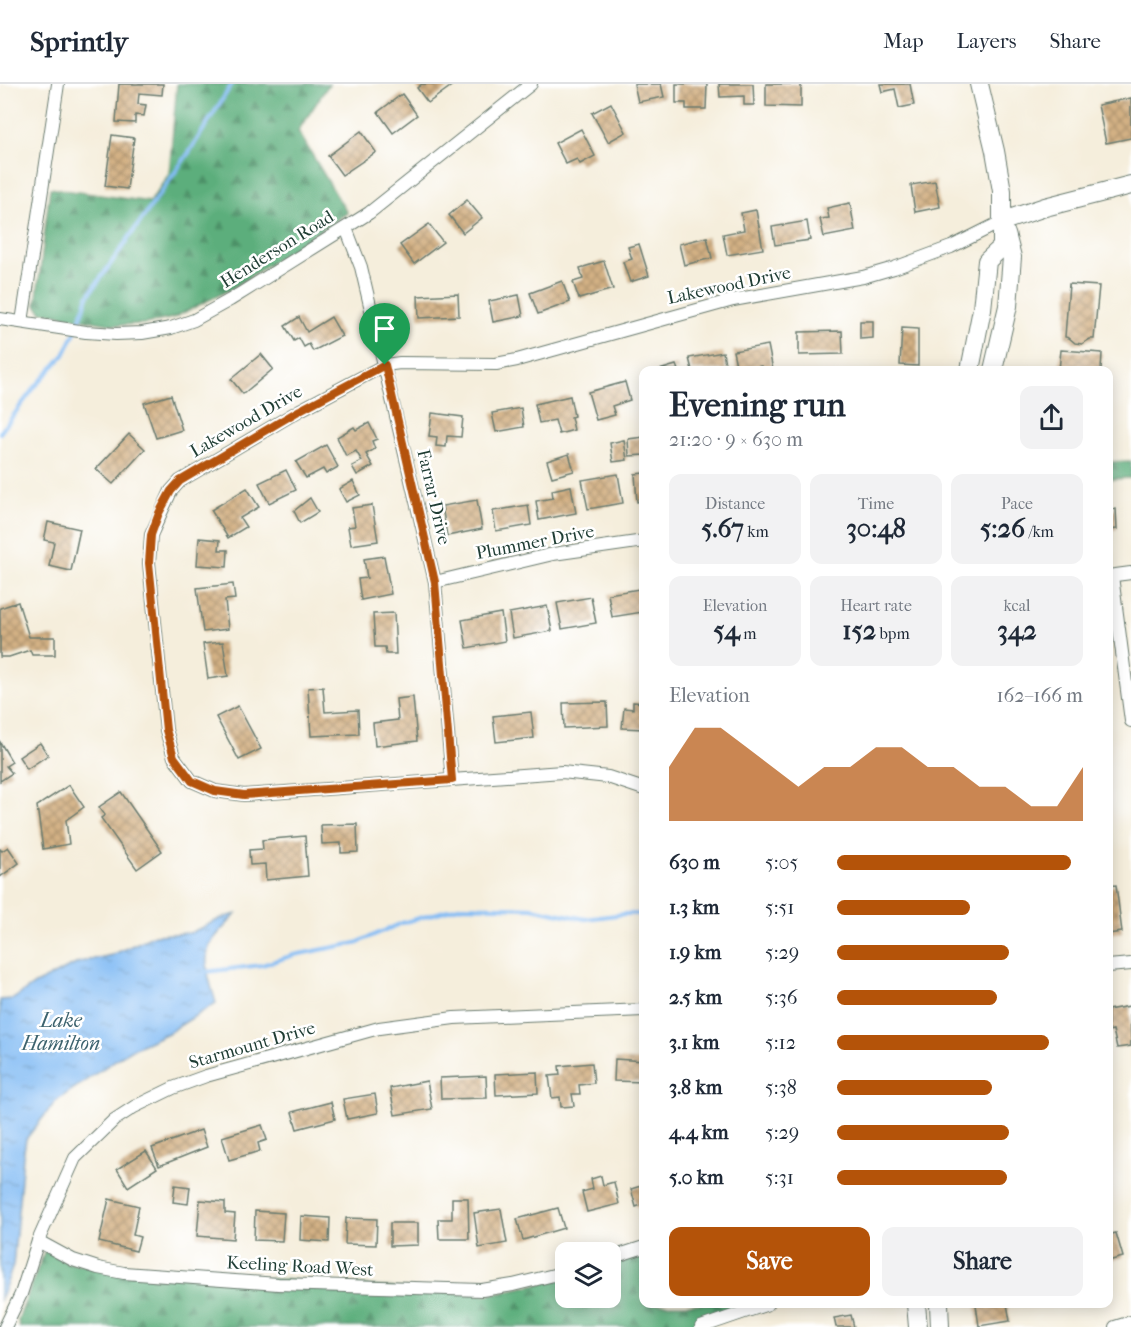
<!DOCTYPE html>
<meta charset="utf-8">
<style>
:root{--surface:#fff;--page:#f2f2f3;--text:#1f2937;--muted:#747a83;--line:#e0e1e3;--accent:#b45309}
body{margin:0;font-family:"IM FELL French Canon",serif;background:var(--page);color:var(--text);height:100vh;display:flex;flex-direction:column;font-size:22px;white-space:nowrap}
*{box-sizing:border-box;margin:0}
p{font-size:20px;color:var(--muted)}
.icon{flex:none;width:33px;height:33px;fill:none;stroke:currentColor;stroke-width:2;stroke-linecap:round;stroke-linejoin:round}
.map{position:relative;flex:1;overflow:hidden}
.drawer{position:absolute;left:639px;top:282px;width:474px;height:942px;display:flex;flex-direction:column;background:var(--surface);border-radius:12px;box-shadow:0 3px 15px #0003}
.drawer>*{flex:none}
.fabs{position:absolute;left:555px;top:1158px;display:grid;gap:12px}
.fabs a{display:grid;place-items:center;width:66px;height:66px;border-radius:12px;background:var(--surface);box-shadow:0 3px 15px #0003;font-size:30px}
.pin{position:absolute;display:grid;place-items:center;width:51px;height:51px;color:#fff;margin:-62px -26px;border-radius:50% 50% 50% 0;rotate:-45deg;box-shadow:0 0 6px #0007}
.pin .icon{rotate:45deg}
.round{display:grid;place-items:center;flex:none;width:63px;height:63px;border-radius:12px;background:var(--page)}
.summary{display:flex;align-items:center;justify-content:space-between;height:102px;padding:0 30px}
h1{font-size:33px;font-weight:700;line-height:45px}
.stats{display:grid;grid-template-columns:repeat(3,1fr);gap:9px;height:102px;padding:6px 30px}
.stats div{display:grid;align-content:center;border-radius:12px;background:var(--page);text-align:center}
.stats b{font-size:26px;font-weight:700}
.stats small{font-size:16px;font-weight:400}
.stats p{font-size:16px}
.chart{height:168px;padding:12px 30px}
.chart p{display:flex;justify-content:space-between}
.chart svg{width:100%;height:108px;margin-top:6px;fill:var(--accent);opacity:.7}
.action{display:flex;gap:12px;margin-top:auto;padding:12px 30px}
.action a{flex:1;height:69px;border-radius:12px;background:var(--accent);color:#fff;font-size:24px;font-weight:700;line-height:69px;text-align:center}
.action a+a{background:var(--page);color:var(--text)}
ul{padding:0 30px;list-style:none;font-size:20px}
li{display:grid;grid-template-columns:96px 72px 1fr;align-items:center;height:45px}
li i{height:15px;border-radius:8px;background:var(--accent)}
header{display:flex;align-items:center;gap:36px;box-sizing:border-box;height:84px;padding:0 30px;background:var(--surface);border-bottom:2px solid var(--line)}
header strong{font-size:28px}
nav{display:flex;gap:33px;margin-inline-start:auto;font-size:21px}
.map>svg:first-child{display:block}
.forest{fill:url(#forest-firs);stroke:#3e7658;stroke-width:1.5}
.water{fill:url(#water-ripples);stroke:#517c94;stroke-width:1.5}
.lines{fill:none;stroke-linecap:round;stroke-linejoin:round}
.stream{stroke:#83bcf4;stroke-width:4}
.building{fill:url(#building-cross-hatch)}
.street-casing{stroke:#6a7b6f;stroke-width:14}
.secondary-casing{stroke:#6a7b6f;stroke-width:20}
.street{stroke:#fff;stroke-width:12}
.secondary{stroke:#fff;stroke-width:18}
.route-casing{stroke:#fff;stroke-width:12}
.route{stroke:#b45309;stroke-width:8}
.labels{text-anchor:middle;stroke-width:5;stroke-linejoin:round;paint-order:stroke}
.street-label{font-size:18px;fill:#1f3d34;stroke:#fff}
.water-label{font-size:20px;font-style:italic;fill:#3d636e;stroke:#fff}
</style>
<header>
<strong>Sprintly</strong>
<nav><a>Map</a><a>Layers</a><a>Share</a></nav>
</header>
<div class="map">
<svg width="1131" height="1243" viewBox="0 0 1131 1243">
<defs>
<pattern id="forest-firs" width="22" height="20" patternUnits="userSpaceOnUse" patternTransform="scale(1.5)"><rect width="22" height="20" fill="#5cae7b"/><path d="M5 1l3.5 6h-7zM16 11l3.5 6h-7z" fill="#4b8f66"/></pattern>
<pattern id="water-ripples" width="26" height="14" patternUnits="userSpaceOnUse" patternTransform="scale(1.5)"><rect width="26" height="14" fill="#83bcf4"/><path d="M2 4q2-2 4 0t4 0M15 11q2-2 4 0t4 0" fill="none" stroke="#6b9ac6"/></pattern>
<pattern id="building-cross-hatch" width="8" height="8" patternUnits="userSpaceOnUse" patternTransform="scale(1.5)"><rect width="8" height="8" fill="#d3b184"/><path d="M0 0l8 8M0 8l8-8" fill="none" stroke="#ab916d"/></pattern>
</defs>
<rect width="100%" height="100%" fill="#fff"/>
<filter id="ink" filterUnits="userSpaceOnUse"><feTurbulence type="fractalNoise" baseFrequency=".0167" numOctaves="2"/><feDisplacementMap in="SourceGraphic" scale="12" xChannelSelector="R" yChannelSelector="G"/><feConvolveMatrix kernelMatrix="1 2 1 2 8 2 1 2 1" color-interpolation-filters="sRGB"/></filter>
<filter id="wash" filterUnits="userSpaceOnUse"><feTurbulence type="fractalNoise" baseFrequency=".008" numOctaves="4" result="noise"/><feDisplacementMap in="SourceGraphic" scale="24" xChannelSelector="R" yChannelSelector="G"/><feGaussianBlur stdDeviation="1.35" result="paint"/><feColorMatrix in="noise" values="0 0 0 0 0 0 0 0 0 0 0 0 0 0 0 0 0 1.4 0 .05"/><feComposite in="paint" operator="in"/></filter>
<g filter="url(#wash)">
<rect width="100%" height="100%" fill="#f5eedc"/>
<g class="forest">
<polygon points="177,0 329,0 298,47 347,129 231,205 173,234 145,240 114,241 42,228 36,221 50,104 150,118 169,90"/>
<polygon points="1131,377 1131,394 1109,395 1109,378"/>
<polygon points="45,1166 69,1179 487,1211 565,1194 566,1214 610,1214 611,1179 643,1169 644,1220 753,1220 718,1233 684,1243 19,1243 18,1236"/>
</g>
<path class="water" d="M236,830C228,840 217,849 211,859C201,877 211,901 216,919L168,949L130,966L56,1017L26,1055L23,1073L13,1182L0,1217V916L13,915L35,900L80,878L112,871L155,851L190,849L222,834Z"/>
<g class="lines">
<g class="stream">
<polyline points="0,349 34,304 64,271 78,242 88,212 190,67 232,0"/>
<polyline points="205,888 262,881 294,871 356,859 402,839 462,822 532,824 585,835 624,830 644,830"/>
</g>
</g>
<g id="blocks">
<g class="building">
<polygon points="119,0 163,0 162,11 139,9 138,20 146,21 144,32 135,31 135,39 116,38"/>
<polygon points="422,0 454,0 428,19 417,4"/>
<polygon points="634,0 661,0 664,13 638,18"/>
<polygon points="676,0 707,0 706,25 686,25 686,19 676,19"/>
<polygon points="719,0 753,0 754,21 744,21 744,12 720,13"/>
<polygon points="766,0 801,0 801,23 766,22"/>
<polygon points="880,0 910,0 914,21 899,24 895,5 882,8"/>
<polygon points="402,10 417,31 393,49 378,28"/>
<polygon points="1131,14 1131,54 1106,59 1098,21"/>
<polygon points="611,19 626,48 608,58 592,29"/>
<polygon points="581,45 595,72 580,80 577,75 566,80 555,59"/>
<polygon points="361,47 376,68 342,91 328,72"/>
<polygon points="112,51 134,54 127,105 105,102"/>
<polygon points="935,97 940,123 915,128 911,101"/>
<polygon points="467,116 482,134 463,149 449,131"/>
<polygon points="850,119 855,147 824,153 820,135 829,134 827,124"/>
<polygon points="756,126 763,165 727,171 723,150 744,146 741,129"/>
<polygon points="807,137 810,156 775,161 772,143"/>
<polygon points="429,140 443,158 414,180 400,161"/>
<polygon points="707,153 712,174 684,181 679,160"/>
<polygon points="639,160 649,192 630,198 623,178 632,175 628,163"/>
<polygon points="604,177 613,205 579,215 573,198 583,195 580,184"/>
<polygon points="562,197 570,218 538,230 530,209"/>
<polygon points="1069,200 1099,202 1094,255 1090,255 1082,260 1075,259 1069,254 1065,253"/>
<polygon points="458,210 459,232 419,234 418,212"/>
<polygon points="519,211 523,232 493,238 489,217"/>
<polygon points="299,233 307,248 331,233 342,252 313,267 309,260 304,263 299,254 294,257 285,242"/>
<polygon points="860,237 873,237 873,254 860,255"/>
<polygon points="902,244 918,245 918,282 900,281"/>
<polygon points="842,247 843,270 799,271 799,248"/>
<polygon points="768,261 773,286 762,286 761,282 737,286 733,267"/>
<polygon points="1061,266 1102,269 1101,286 1059,286"/>
<polygon points="723,268 726,286 692,286 689,274"/>
<polygon points="261,270 273,285 243,310 231,295"/>
<polygon points="676,281 678,286 659,286"/>
<polygon points="625,298 630,316 612,322 615,331 596,336 588,308"/>
<polygon points="171,311 182,346 156,354 144,319"/>
<polygon points="570,312 574,332 571,333 574,346 559,350 555,336 539,339 535,320"/>
<polygon points="521,324 524,343 496,348 492,329"/>
<polygon points="432,329 463,333 461,353 447,352 446,363 436,362 437,353 429,352"/>
<polygon points="369,339 377,355 372,357 375,365 366,370 373,382 357,391 352,382 362,377 356,367 346,372 337,353 354,343 356,346"/>
<polygon points="129,350 145,365 113,400 96,385"/>
<polygon points="644,353 644,371 629,372 628,355"/>
<polygon points="624,356 627,376 613,378 610,359"/>
<polygon points="326,361 338,383 326,390 323,385 306,394 296,378"/>
<polygon points="569,370 574,387 552,393 547,377"/>
<polygon points="286,386 296,406 269,419 259,399"/>
<polygon points="644,389 644,417 637,418 635,390"/>
<polygon points="618,390 623,419 588,425 582,396"/>
<polygon points="353,397 360,411 346,418 339,405"/>
<polygon points="571,402 576,429 539,436 536,417 553,414 552,406"/>
<polygon points="247,404 259,423 240,434 246,443 228,454 211,426"/>
<polygon points="310,414 318,428 300,439 294,427"/>
<polygon points="477,416 482,445 447,452 442,422"/>
<polygon points="372,421 378,457 351,461 348,443 355,442 352,424"/>
<polygon points="528,421 531,441 496,447 493,427"/>
<polygon points="1116,425 1117,445 1108,446 1108,426"/>
<polygon points="48,438 80,445 71,487 49,482 54,458 44,456"/>
<polygon points="199,454 220,456 219,466 228,466 227,483 197,481"/>
<polygon points="384,472 391,510 361,516 358,495 367,494 364,475"/>
<polygon points="233,500 235,515 225,516 228,545 203,548 197,504"/>
<polygon points="639,505 643,528 612,533 608,510"/>
<polygon points="591,513 596,539 562,545 557,519"/>
<polygon points="18,518 29,553 55,553 55,571 32,571 30,566 9,573 0,573 0,524"/>
<polygon points="547,522 552,547 513,554 509,529"/>
<polygon points="394,529 396,570 386,570 385,563 375,563 373,530"/>
<polygon points="501,529 505,557 467,564 462,536"/>
<polygon points="223,558 228,592 208,595 203,560"/>
<polygon points="323,603 325,628 358,626 359,650 311,652 308,604"/>
<polygon points="413,613 417,657 375,662 373,639 398,636 396,615"/>
<polygon points="607,618 608,642 564,644 563,619"/>
<polygon points="633,618 644,619 644,645 622,644 624,624 633,625"/>
<polygon points="238,622 261,665 239,676 216,633"/>
<polygon points="531,628 534,654 496,658 493,632"/>
<polygon points="0,658 12,678 6,682 12,689 0,697"/>
<polygon points="40,659 48,671 27,685 19,673"/>
<polygon points="69,701 84,723 66,736 69,760 43,765 37,722"/>
<polygon points="121,708 162,767 137,785 101,734 105,731 99,723"/>
<polygon points="357,740 358,768 341,769 341,759 322,760 321,741"/>
<polygon points="305,752 308,792 266,796 265,780 250,781 249,766 263,765 262,756"/>
<polygon points="8,763 19,779 0,793 0,765 2,767"/>
<polygon points="1116,801 1122,848 1108,850 1108,802"/>
<polygon points="1130,922 1131,962 1117,964 1113,946 1108,947 1108,926"/>
<polygon points="615,975 644,977 644,998 614,997"/>
<polygon points="592,979 594,999 579,1001 580,1010 572,1010 574,1022 561,1023 560,1013 552,1014 549,992 560,991 559,982"/>
<polygon points="537,988 538,1009 496,1011 495,990"/>
<polygon points="486,992 487,1014 441,1015 440,994"/>
<polygon points="427,997 432,1025 395,1031 390,1004"/>
<polygon points="375,1010 378,1029 347,1035 343,1015"/>
<polygon points="331,1018 335,1035 297,1045 292,1028"/>
<polygon points="262,1041 267,1056 258,1059 260,1067 229,1076 222,1053"/>
<polygon points="201,1046 207,1063 159,1082 152,1064"/>
<polygon points="146,1067 157,1084 128,1103 117,1085"/>
<polygon points="601,1092 603,1101 614,1098 619,1120 587,1128 582,1108 593,1105 591,1095"/>
<polygon points="175,1101 190,1103 188,1120 173,1118"/>
<polygon points="644,1101 644,1120 636,1123 631,1105"/>
<polygon points="452,1114 468,1114 469,1155 439,1155 438,1135 452,1135"/>
<polygon points="109,1115 139,1122 133,1151 140,1153 136,1167 99,1158"/>
<polygon points="200,1116 225,1118 225,1129 235,1130 233,1155 197,1152"/>
<polygon points="558,1124 564,1144 523,1156 517,1135"/>
<polygon points="501,1125 507,1159 479,1164 474,1129"/>
<polygon points="255,1127 284,1129 282,1157 254,1156"/>
<polygon points="301,1132 330,1134 329,1158 300,1156"/>
<polygon points="346,1134 377,1135 376,1161 345,1160"/>
<polygon points="390,1139 418,1139 418,1161 390,1162"/>
<polygon points="1116,1149 1123,1173 1108,1177 1108,1151"/>
<polygon points="987,1220 1007,1220 1010,1237 979,1242 976,1221"/>
<polygon points="851,1231 854,1243 836,1243 834,1234"/>
</g>
</g>
</g>
<g filter="url(#ink)">
<use href="#blocks" fill-opacity="0" stroke="#6a7b6f" stroke-width="1.5"/>
<g class="lines">
<defs>
<g id="street">
<polyline points="346,144 361,183 435,498 452,696"/>
<polyline points="0,235 86,248 116,250 142,249 171,244 194,236 230,216 369,129 531,0"/>
<polyline points="22,238 58,0"/>
<polyline points="1108,492 1131,489"/>
<polyline points="1112,492 1131,637"/>
<polyline points="435,498 553,470 644,457"/>
<polyline points="644,705 608,693 562,688 244,711 215,707 192,697 174,673 166,646 149,479 151,451 171,407 180,397 300,326 385,281 400,279 496,280 517,276 733,216 863,193 894,184 951,163 1003,137"/>
<polyline points="1108,882 1131,880"/>
<polyline points="38,1157 73,1176 98,1184 124,1189 278,1200 482,1206 513,1201 566,1188"/>
<polyline points="610,1174 644,1163"/>
<polyline points="5,1243 21,1210 38,1157 75,1074 114,1036 134,1023 173,1004 206,992 379,944 454,934 644,926"/>
<polyline points="701,1243 768,1220"/>
<polyline points="1115,1243 1131,1238"/>
</g>
<g id="secondary">
<polyline points="1003,137 1045,123 1131,101"/>
<polyline points="970,286 982,225 987,177 1002,163 1002,107 995,67 979,0"/>
<polyline points="993,286 1008,222 1012,173 1006,150"/>
<polyline points="916,1220 918,1243"/>
<polyline points="939,1220 940,1243"/>
</g>
</defs>
<use href="#street" class="street-casing"/>
<use href="#secondary" class="secondary-casing"/>
<use href="#street" class="street"/>
<use href="#secondary" class="secondary"/>
</g>
</g>
<g class="lines" filter="url(#ink)">
<defs>
<polygon id="route" points="385,281 435,498 452,696 244,711 215,707 192,697 174,673 166,646 149,479 151,451 159,429 171,407 180,397 300,326"/>
</defs>
<use href="#route" class="route-casing"/>
<use href="#route" class="route"/>
</g>
<g class="labels">
<g class="street-label">
<text transform="translate(277 165) rotate(-32)" y="6">Henderson Road</text>
<text transform="translate(729 201) rotate(-12)" y="6">Lakewood Drive</text>
<text transform="translate(246 337) rotate(-30)" y="6">Lakewood Drive</text>
<text transform="translate(434 413) rotate(77)" y="6">Farrar Drive</text>
<text transform="translate(535 458) rotate(-11)" y="6">Plummer Drive</text>
<text transform="translate(252 961) rotate(-16)" y="6">Starmount Drive</text>
<text transform="translate(300 1182) rotate(3)" y="6">Keeling Road West</text>
</g>
<g class="water-label">
<text x="61" y="943">Lake<tspan x="61" dy="23">Hamilton</tspan></text>
</g>
</g>
</svg>
<div class="fabs">
<a><svg class="icon" aria-label="layers" viewBox="0 0 24 24"><path d="M12 4l9 5-9 5-9-5zM3 14l9 5 9-5"/></svg></a>
</div>
<div class="pin" style="left:385px;top:281px;background:#1e9e55"><svg class="icon" aria-label="arrive" viewBox="0 0 24 24"><path d="M6 21V4h12l-3 4 3 4H6"/></svg></div>
<section class="drawer">
<div class="summary"><div><h1>Evening run</h1><p>21:20 · 9 × 630 m</p></div><a class="round"><svg class="icon" aria-label="share" viewBox="0 0 24 24"><path d="M12 15V3M7 8l5-5 5 5M5 13v7h14v-7"/></svg></a></div>
<div class="stats">
<div><p>Distance</p><b>5.67<small> km</small></b></div>
<div><p>Time</p><b>30:48</b></div>
<div><p>Pace</p><b>5:26<small> /km</small></b></div>
</div>
<div class="stats">
<div><p>Elevation</p><b>54<small> m</small></b></div>
<div><p>Heart rate</p><b>152<small> bpm</small></b></div>
<div><p>kcal</p><b>342</b></div>
</div>
<div class="chart"><p><span>Elevation</span>162–166 m</p>
<svg viewBox="0 0 160 44" preserveAspectRatio="none"><path d="M0 44V22L10 6L20 6L30 14L40 22L50 30L60 22L70 22L80 14L90 14L100 22L110 22L120 30L130 30L140 38L150 38L160 22V44z"/></svg>
</div>
<ul>
<li><b>630 m</b>5:05<i style="width:95%"></i></li>
<li><b>1.3 km</b>5:51<i style="width:54%"></i></li>
<li><b>1.9 km</b>5:29<i style="width:70%"></i></li>
<li><b>2.5 km</b>5:36<i style="width:65%"></i></li>
<li><b>3.1 km</b>5:12<i style="width:86%"></i></li>
<li><b>3.8 km</b>5:38<i style="width:63%"></i></li>
<li><b>4.4 km</b>5:29<i style="width:70%"></i></li>
<li><b>5.0 km</b>5:31<i style="width:69%"></i></li>
</ul>
<div class="action"><a>Save</a><a>Share</a></div>
</section>
</div>
